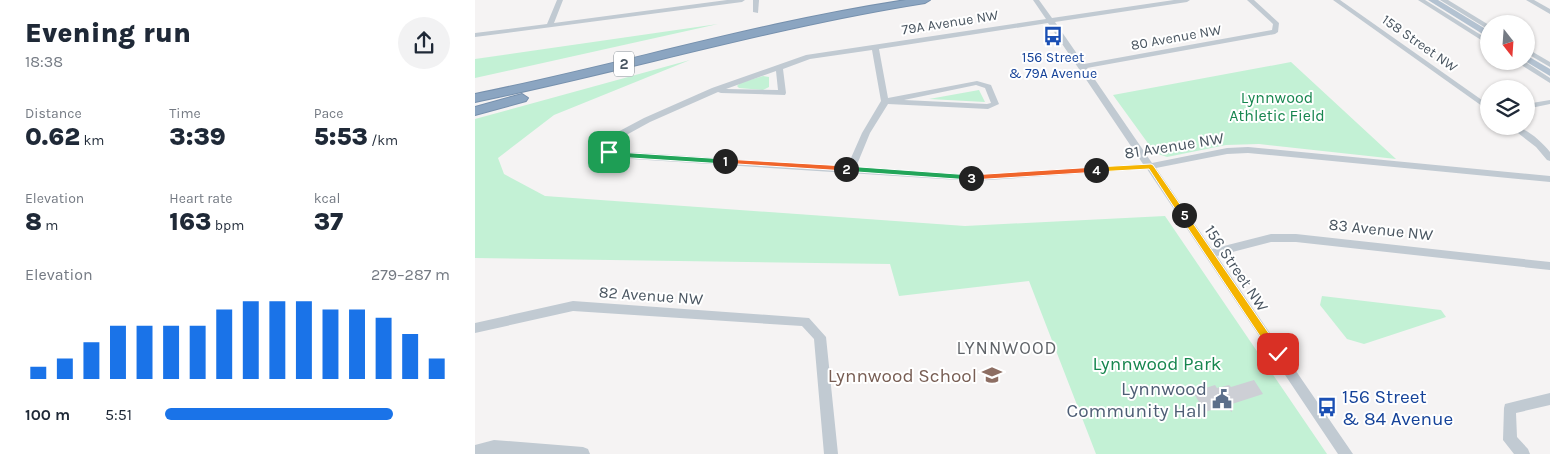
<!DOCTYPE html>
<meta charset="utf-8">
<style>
:root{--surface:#fff;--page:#f2f2f3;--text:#1f2937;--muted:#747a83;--accent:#1a73e8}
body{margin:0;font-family:Karla,sans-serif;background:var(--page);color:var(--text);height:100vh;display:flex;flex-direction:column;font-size:19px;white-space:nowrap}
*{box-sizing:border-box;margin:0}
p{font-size:16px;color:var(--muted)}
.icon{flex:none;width:28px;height:28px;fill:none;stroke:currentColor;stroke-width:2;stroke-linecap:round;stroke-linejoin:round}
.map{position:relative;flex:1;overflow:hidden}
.details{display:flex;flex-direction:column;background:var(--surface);width:475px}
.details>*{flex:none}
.needle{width:32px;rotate:163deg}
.controls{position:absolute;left:1005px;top:15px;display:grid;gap:10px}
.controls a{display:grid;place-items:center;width:55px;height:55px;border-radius:50%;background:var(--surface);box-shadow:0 1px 4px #0004;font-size:25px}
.pin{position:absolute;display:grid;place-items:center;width:42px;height:42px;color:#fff;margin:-21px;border-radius:10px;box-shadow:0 2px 8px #0006}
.km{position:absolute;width:25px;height:25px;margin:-12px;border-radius:50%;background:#222;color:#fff;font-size:14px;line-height:25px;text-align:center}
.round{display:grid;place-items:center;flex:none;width:52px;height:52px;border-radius:26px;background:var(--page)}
.headline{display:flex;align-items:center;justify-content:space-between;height:85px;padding:0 25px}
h1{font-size:28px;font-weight:800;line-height:38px}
.stats{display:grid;grid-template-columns:repeat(3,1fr);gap:8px;height:85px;padding:5px 25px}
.stats div{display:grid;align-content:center}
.stats b{font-size:25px;font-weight:800}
.stats small{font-size:14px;font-weight:400}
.stats p{font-size:14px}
.chart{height:140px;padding:10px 25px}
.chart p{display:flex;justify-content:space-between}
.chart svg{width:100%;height:90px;margin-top:5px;stroke:var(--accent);stroke-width:6}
ul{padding:0 25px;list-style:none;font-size:16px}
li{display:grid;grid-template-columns:80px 60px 1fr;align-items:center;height:38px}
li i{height:12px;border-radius:6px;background:var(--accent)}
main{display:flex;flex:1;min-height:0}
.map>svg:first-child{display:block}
.green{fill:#c3f1d5}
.building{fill:#cdcfd5}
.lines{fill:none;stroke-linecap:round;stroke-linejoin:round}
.highway-casing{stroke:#7690ad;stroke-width:2}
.minor{fill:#c1cad2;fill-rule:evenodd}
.major{fill:#b3c2d1;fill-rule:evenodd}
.highway{fill:#8ba5c1;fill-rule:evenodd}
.split-1{fill:#22a559;stroke:#fff}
.split-2{fill:#f0652b;stroke:#fff}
.split-3{fill:#22a559;stroke:#fff}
.split-4{fill:#f0652b;stroke:#fff}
.split-5{fill:#f5b400;stroke:#fff}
.split-6{fill:#f5b400;stroke:#fff}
.labels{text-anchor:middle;stroke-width:4;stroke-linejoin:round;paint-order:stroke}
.far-street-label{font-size:14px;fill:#4a5661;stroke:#fff}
.far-transit-label{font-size:14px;fill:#164399;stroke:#fff}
.shield{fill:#fff;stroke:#808990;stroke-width:1}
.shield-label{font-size:15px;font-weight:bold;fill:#4a5661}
.park-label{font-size:16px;fill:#17864f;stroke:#fff}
.street-label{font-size:16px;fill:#4a5661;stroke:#fff}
.neighbourhood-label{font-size:18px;letter-spacing:1px;fill:#5f6368;stroke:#fff}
.near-park-label{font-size:19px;fill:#17864f;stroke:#fff}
.near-education-label{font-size:19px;fill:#785e54;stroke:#fff;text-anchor:end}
.near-service-label{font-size:19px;fill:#4e5e75;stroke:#fff;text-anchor:end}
.near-transit-label{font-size:19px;fill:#164399;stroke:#fff;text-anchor:start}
</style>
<main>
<section class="details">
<div class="headline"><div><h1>Evening run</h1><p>18:38</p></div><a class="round"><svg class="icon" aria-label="share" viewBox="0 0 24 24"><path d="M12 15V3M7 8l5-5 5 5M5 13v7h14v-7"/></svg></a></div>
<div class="stats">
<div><p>Distance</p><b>0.62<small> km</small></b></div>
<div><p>Time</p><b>3:39</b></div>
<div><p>Pace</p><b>5:53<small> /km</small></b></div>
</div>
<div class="stats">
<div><p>Elevation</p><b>8<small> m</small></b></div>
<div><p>Heart rate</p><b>163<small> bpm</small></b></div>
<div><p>kcal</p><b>37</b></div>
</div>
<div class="chart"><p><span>Elevation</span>279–287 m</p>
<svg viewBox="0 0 160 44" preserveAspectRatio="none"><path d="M5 44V38M15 44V34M25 44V26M35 44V18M45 44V18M55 44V18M65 44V18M75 44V10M85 44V6M95 44V6M105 44V6M115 44V10M125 44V10M135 44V14M145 44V22M155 44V34"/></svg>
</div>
<ul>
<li><b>100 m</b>5:51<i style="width:80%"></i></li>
</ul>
</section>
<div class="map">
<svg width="1075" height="454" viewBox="0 0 1075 454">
<rect width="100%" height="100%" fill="#f5f3f3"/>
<g class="green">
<polygon points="243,24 0,78 0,59"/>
<polygon points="215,60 79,115 23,158 29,174 70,196 490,226 690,216 852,454 621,454 554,281 424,296 415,264 0,258 0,119"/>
<polygon points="816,62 921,159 784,144 751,145 692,157 680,153 638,95"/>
<polygon points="288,76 294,77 294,87 288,90 264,88 262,86 265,83"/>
<polygon points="504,90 510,102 454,99"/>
<polygon points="847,296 966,310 971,317 889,344 872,339 845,305"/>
</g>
<polygon class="building" points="779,380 788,394 757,404 757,412 749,406 730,412 718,392 740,385 742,388 754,385 756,387"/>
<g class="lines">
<defs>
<g id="highway">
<path d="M431,0H455L450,3C298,27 151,71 0,102V94C144,65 285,22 431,0Z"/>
<polygon points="47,94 53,98 51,101 0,115 0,107"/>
</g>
</defs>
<use href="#highway" class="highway-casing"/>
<g class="minor">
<polygon points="82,0 88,0 79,23 252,0 270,0 267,2 0,37 0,33 72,24"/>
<polygon points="278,0 284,0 283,13 278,12"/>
<path d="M558,0H564L577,18L699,0H715L712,2L580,22L609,64L797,30L798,24L772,0H779L804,23L803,32L800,34L612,68L677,163L752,148L773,147L1075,176V182L773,153L752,154L681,168L737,249L796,234H821L1075,262V270L821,242H796L742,256L878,454H863L672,169L499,181L141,158L130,152L137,135L169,118L237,88L331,55L571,19ZM573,23L668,164L499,175L381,167L395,133L413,104L513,109L524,104L516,85L502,81L413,98L404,49ZM397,50L406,101L387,133L372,167L139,151L144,139L175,122L243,92L246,93L310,95L311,93L308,69L335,59ZM301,71L303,90L251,89ZM501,85L510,88L516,103L512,104L429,100Z"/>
<polygon points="858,0 865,0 1014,105 1014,111"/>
<polygon points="943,0 950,0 1014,40 1014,45"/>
<polygon points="965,0 973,0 1014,25 1014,30"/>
<polygon points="1051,0 1059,0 1075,9 1075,14"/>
<polygon points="1051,48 1075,62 1075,67 1051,53"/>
<polygon points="1040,61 1049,61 1075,78 1075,83"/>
<polygon points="1075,100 1075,104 1051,109 1051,104"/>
<path d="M1034,126C1050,126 1065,140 1075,152V161L1072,160L1061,147Z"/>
<polygon points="98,301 334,318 351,337 363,454 349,454 339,339 327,326 98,311 0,333 0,323"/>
<polygon points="1075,393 1075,405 1041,413 1042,437 1053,449 1055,454 1039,454 1028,440 1029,408 1030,404"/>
<polygon points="19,440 108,447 113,449 115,454 0,454 0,445"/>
</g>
<g class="major">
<polygon points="953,0 963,0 1014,31 1014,38"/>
<polygon points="1051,55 1075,69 1075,76 1050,61"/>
</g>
<use href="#highway" class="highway"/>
</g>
<polygon class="split-1" points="134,149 142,152 250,159 253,161 250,164 141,157 131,153 131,150"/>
<polygon class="split-2" points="250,159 371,166 375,169 371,171 247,163 246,161"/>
<polygon class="split-3" points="371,166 496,175 499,178 496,180 368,171 368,167"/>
<polygon class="split-4" points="621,167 625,170 624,172 496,180 492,178 496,175"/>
<polygon class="split-5" points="676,164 678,165 711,213 711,218 706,218 674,169 621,172 618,170 621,167"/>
<polygon class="split-6" points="706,213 711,213 806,351 806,357 799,357 706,218"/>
<defs>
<symbol id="bus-bare" viewBox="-9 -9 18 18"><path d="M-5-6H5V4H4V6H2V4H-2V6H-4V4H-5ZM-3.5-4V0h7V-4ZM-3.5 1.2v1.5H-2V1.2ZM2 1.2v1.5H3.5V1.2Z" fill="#1a4fb4" stroke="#fff" stroke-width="2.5" paint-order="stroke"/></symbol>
<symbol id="school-bare" viewBox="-9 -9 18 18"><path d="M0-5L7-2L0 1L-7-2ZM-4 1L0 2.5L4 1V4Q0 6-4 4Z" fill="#8d6e63" stroke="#fff" stroke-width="2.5" paint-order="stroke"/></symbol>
<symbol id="civic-bare" viewBox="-9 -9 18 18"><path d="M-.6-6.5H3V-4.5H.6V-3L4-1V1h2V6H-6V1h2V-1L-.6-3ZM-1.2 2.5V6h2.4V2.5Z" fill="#5c6f8a" stroke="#fff" stroke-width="2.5" paint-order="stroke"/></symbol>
</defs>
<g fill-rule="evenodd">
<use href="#bus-bare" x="564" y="22" width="28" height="28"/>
<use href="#school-bare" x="503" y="361" width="28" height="28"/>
<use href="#civic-bare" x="733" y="385" width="28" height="28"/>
<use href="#bus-bare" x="838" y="393" width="28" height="28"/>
</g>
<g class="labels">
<g class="far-street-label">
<text transform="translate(475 22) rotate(-9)" y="5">79A Avenue NW</text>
<text transform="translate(701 37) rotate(-10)" y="5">80 Avenue NW</text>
<text transform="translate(945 43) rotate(35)" y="5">158 Street NW</text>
</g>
<g class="far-transit-label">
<text x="578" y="62">156 Street<tspan x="578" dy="16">&amp; 79A Avenue</tspan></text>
</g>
<rect class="shield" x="139" y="51.5" width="20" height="25" rx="4"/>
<g class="shield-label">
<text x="149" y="69">2</text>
</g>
<g class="park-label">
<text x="802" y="103">Lynnwood<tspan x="802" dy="18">Athletic Field</tspan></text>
</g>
<g class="street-label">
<text transform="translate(699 145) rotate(-9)" y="6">81 Avenue NW</text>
<text transform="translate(906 229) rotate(6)" y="6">83 Avenue NW</text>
<text transform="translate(762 268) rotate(56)" y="6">156 Street NW</text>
<text transform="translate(176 295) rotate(4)" y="6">82 Avenue NW</text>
</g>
<g class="neighbourhood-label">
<text x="532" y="354">LYNNWOOD</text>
</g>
<g class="near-park-label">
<text x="682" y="370">Lynnwood Park</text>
</g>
<g class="near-education-label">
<text x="502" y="382">Lynnwood School</text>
</g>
<g class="near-service-label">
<text x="732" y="395">Lynnwood<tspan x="732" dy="22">Community Hall</tspan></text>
</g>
<g class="near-transit-label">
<text x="867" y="403">156 Street<tspan x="867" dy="22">&amp; 84 Avenue</tspan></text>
</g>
</g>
</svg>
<div class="controls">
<a><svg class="needle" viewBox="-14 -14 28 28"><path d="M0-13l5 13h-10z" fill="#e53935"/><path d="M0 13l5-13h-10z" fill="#747a83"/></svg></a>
<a><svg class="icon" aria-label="layers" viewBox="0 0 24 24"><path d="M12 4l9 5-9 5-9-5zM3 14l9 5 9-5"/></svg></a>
</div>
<div class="pin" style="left:134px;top:152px;background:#1e9e55"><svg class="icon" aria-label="arrive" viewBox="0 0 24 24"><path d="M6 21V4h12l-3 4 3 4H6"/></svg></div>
<div class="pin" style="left:803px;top:354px;background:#d93025"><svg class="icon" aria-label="check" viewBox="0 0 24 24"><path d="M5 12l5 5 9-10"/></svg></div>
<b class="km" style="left:250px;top:161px">1</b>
<b class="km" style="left:371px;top:169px">2</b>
<b class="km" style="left:496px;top:178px">3</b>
<b class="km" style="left:621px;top:170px">4</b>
<b class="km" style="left:709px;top:215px">5</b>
</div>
</main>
